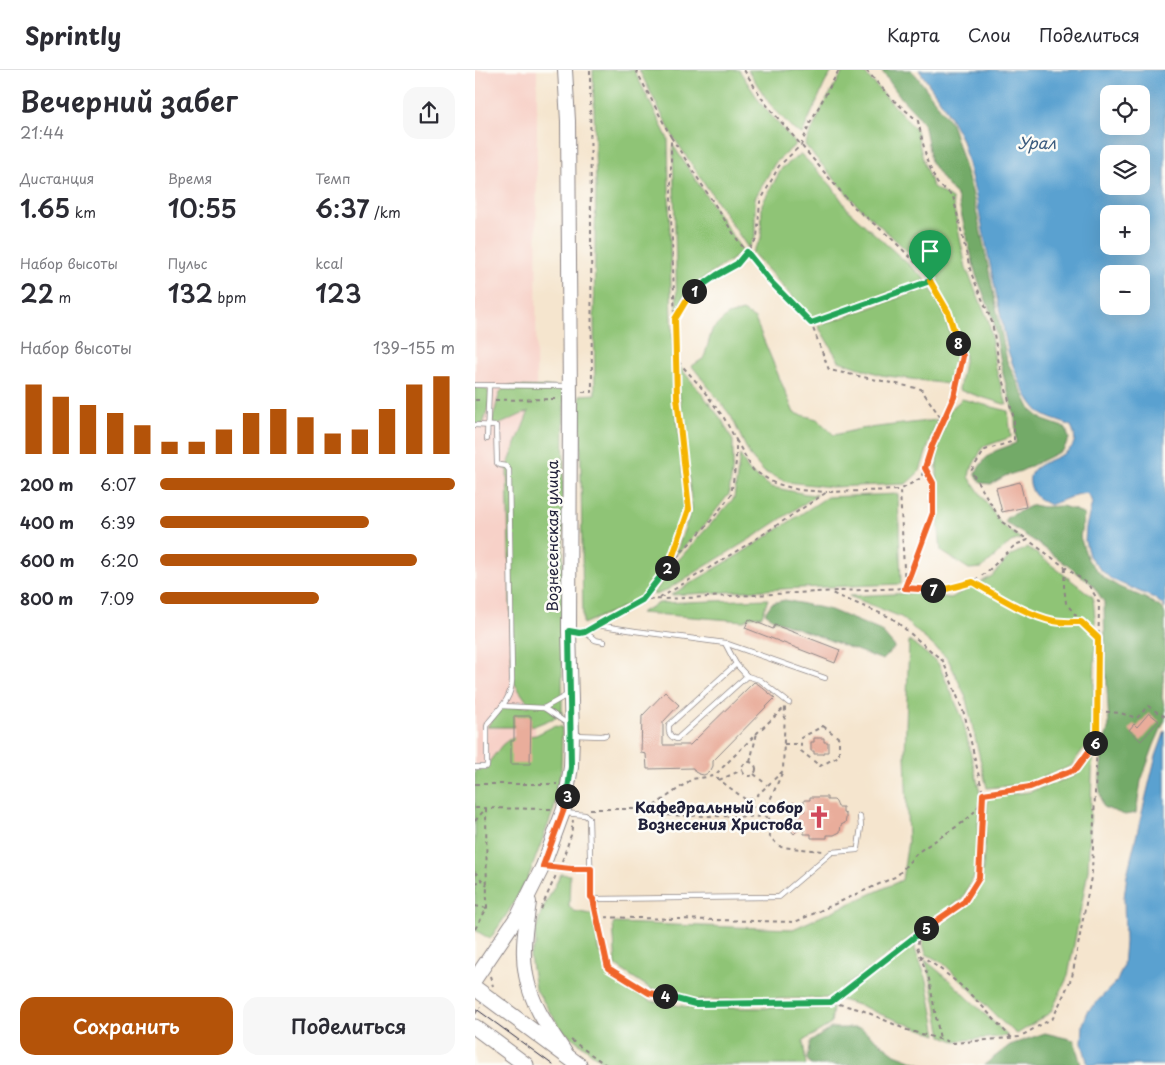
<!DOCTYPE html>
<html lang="ru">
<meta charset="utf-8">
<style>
:root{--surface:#fff;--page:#f7f7f7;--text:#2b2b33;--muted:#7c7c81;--line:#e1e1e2;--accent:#b45309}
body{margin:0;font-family:"Playpen Sans",sans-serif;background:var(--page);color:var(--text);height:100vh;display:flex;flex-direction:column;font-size:19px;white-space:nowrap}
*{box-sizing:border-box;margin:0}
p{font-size:16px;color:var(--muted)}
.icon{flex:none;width:28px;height:28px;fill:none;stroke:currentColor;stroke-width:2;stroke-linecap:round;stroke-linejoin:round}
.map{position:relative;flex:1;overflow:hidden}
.details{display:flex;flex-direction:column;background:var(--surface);width:475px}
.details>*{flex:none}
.fabs{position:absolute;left:625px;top:15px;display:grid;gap:10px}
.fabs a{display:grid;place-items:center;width:50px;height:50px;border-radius:10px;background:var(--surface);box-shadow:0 5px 20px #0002;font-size:25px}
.pin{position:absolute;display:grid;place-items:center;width:42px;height:42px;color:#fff;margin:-51px -21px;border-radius:50% 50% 50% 0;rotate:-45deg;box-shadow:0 0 5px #0007}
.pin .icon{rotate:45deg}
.km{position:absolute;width:25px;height:25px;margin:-12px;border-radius:50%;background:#222;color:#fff;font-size:14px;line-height:25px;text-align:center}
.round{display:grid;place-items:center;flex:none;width:52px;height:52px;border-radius:15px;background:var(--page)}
.head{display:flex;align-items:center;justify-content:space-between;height:85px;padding:0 20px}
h1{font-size:28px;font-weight:600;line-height:38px}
.stats{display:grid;grid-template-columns:repeat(3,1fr);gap:8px;height:85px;padding:5px 20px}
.stats div{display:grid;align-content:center}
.stats b{font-size:25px;font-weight:600}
.stats small{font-size:14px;font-weight:400}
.stats p{font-size:14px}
.chart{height:140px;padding:10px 20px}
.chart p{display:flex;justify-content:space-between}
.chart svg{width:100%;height:90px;margin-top:5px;stroke:var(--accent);stroke-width:6}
.action{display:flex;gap:10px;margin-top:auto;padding:10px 20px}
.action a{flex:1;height:58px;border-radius:15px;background:var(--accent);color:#fff;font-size:20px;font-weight:600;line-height:58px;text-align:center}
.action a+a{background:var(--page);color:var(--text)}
ul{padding:0 20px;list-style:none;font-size:16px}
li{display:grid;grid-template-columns:80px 60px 1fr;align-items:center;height:38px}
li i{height:12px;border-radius:6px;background:var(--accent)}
header{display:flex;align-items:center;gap:30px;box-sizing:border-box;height:70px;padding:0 25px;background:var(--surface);border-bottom:1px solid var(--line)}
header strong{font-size:24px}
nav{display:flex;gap:28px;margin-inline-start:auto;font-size:18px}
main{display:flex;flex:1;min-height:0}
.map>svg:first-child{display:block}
.built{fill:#f7d1c8}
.green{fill:#8fc476;stroke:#587358}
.forest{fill:#73aa67;stroke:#4a6651}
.water{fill:#5aa1d0;stroke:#3e6286;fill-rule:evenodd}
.building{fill:#e9ad9b}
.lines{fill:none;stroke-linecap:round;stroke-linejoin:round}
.lane-casing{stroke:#8c8484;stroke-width:6}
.secondary-casing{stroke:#8c8484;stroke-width:16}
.primary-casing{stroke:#8c8484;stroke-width:17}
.path{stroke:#8c8484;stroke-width:2;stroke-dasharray:4 4;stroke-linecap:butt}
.lane{stroke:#fff;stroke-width:4.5}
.secondary{stroke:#fff;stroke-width:14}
.primary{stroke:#fff;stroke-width:15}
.tram{stroke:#22223b;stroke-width:1}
.split-1-casing{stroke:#fff;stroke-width:10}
.split-2-casing{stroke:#fff;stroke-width:10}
.split-3-casing{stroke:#fff;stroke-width:10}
.split-4-casing{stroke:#fff;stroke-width:10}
.split-5-casing{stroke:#fff;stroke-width:10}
.split-6-casing{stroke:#fff;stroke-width:10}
.split-7-casing{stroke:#fff;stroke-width:10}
.split-8-casing{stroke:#fff;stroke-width:10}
.split-9-casing{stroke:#fff;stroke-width:10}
.split-1{stroke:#22a559;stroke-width:6}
.split-2{stroke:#f5b400;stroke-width:6}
.split-3{stroke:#22a559;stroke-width:6}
.split-4{stroke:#f0652b;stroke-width:6}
.split-5{stroke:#22a559;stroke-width:6}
.split-6{stroke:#f0652b;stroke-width:6}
.split-7{stroke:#f5b400;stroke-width:6}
.split-8{stroke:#f0652b;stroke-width:6}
.split-9{stroke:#f5b400;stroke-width:6}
.labels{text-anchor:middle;stroke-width:5;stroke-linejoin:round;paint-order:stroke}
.street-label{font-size:15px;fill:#22223b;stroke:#fdfcf7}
.poi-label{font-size:15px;font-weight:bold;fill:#22223b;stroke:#fdfcf7;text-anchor:end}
.water-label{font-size:16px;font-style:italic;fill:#3b5b7e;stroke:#fdfcf7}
</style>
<header>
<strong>Sprintly</strong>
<nav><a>Карта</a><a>Слои</a><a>Поделиться</a></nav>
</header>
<main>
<section class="details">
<div class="head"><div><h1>Вечерний забег</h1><p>21:44</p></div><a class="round"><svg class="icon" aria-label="share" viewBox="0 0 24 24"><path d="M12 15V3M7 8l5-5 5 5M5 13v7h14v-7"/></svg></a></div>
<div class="stats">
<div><p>Дистанция</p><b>1.65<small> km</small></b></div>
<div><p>Время</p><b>10:55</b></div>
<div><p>Темп</p><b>6:37<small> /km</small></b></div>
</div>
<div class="stats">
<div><p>Набор высоты</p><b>22<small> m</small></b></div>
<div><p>Пульс</p><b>132<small> bpm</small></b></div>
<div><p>kcal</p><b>123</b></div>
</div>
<div class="chart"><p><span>Набор высоты</span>139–155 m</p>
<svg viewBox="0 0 160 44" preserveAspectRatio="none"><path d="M5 44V10M15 44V16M25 44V20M35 44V24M45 44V30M55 44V38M65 44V38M75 44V32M85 44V24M95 44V22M105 44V26M115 44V34M125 44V32M135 44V22M145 44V10M155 44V6"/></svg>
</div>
<ul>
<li><b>200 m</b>6:07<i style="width:100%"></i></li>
<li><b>400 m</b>6:39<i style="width:71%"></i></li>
<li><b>600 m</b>6:20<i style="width:87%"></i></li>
<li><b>800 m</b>7:09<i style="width:54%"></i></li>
</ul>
<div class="action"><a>Сохранить</a><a>Поделиться</a></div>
</section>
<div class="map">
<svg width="690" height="995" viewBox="0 0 690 995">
<rect width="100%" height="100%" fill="#fdfcf7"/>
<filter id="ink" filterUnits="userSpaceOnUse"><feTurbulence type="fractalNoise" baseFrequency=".02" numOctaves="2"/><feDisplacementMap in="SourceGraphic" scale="10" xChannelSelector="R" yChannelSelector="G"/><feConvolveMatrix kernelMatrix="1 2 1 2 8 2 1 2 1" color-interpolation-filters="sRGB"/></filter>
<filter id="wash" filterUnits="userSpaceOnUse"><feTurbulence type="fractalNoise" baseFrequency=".0096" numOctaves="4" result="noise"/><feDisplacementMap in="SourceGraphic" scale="20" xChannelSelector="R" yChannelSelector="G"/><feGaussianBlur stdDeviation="1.12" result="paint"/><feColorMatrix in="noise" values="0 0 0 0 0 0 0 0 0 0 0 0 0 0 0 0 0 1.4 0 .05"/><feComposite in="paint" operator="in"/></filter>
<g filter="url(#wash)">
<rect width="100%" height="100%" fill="#f5e5ce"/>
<polygon class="built" points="0,0 62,0 60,706 0,709"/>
<g class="green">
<polygon points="118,0 159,0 193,69 196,219 199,316 211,440 193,491 164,530 108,554 105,325 120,324 119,245 121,115"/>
<polygon points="164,0 264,0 287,35 321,74 300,93 280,128 280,167 273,178 199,68"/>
<polygon points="273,0 358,0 350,13 327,64 319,60 294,33"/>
<polygon points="369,0 387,0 441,60 449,94 458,117 477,129 491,198 514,252 521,299 532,335 484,320 490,286 474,240 451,198 380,133 330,75 349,34"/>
<polygon points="198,75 268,182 219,215 210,224 202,242"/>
<polygon points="326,84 356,115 374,141 451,210 337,249 277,182 286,169 287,134 307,98"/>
<polygon points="455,217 470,246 481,287 473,314 406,305 364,291 343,256"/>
<polygon points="268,241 280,249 319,343 342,349 359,365 385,359 462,350 445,401 431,414 356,417 312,412 289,402 275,386 256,346 217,296 229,288 237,260 253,245"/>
<polygon points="204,296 227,324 247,350 258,371 258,394 254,424 227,458 200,486 217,438 204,320"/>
<polygon points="32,316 82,317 87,319 90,322 89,333 87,645 56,657 55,646 39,646 39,657 12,657 27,636 55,636 37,610 32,397 54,341 21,356 16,355 25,322"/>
<path d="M0,317C8,317 14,318 16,327L8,355H0Z"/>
<polygon points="487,329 533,341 536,367 508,377 495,401 494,407 526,454 546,469 536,472 507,498 494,499 466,481 464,459 462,419 462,380 475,340"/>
<polygon points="265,385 274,401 296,417 331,424 342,425 280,466 190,521 181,525 178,524 198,496 259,428"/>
<polygon points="423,424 426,514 325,518 196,525 265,484 352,427"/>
<polygon points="553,477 618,527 621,559 617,667 596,696 551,714 512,718 490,625 473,589 426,547 374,526 439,523 476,528 517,506 535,486"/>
<polygon points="293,529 287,546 274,547 269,551 165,543 184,533"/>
<polygon points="434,570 463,593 487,647 505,723 500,805 487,829 354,928 222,930 176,919 141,896 138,853 318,859 427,810 433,771 430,685"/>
<polygon points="79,656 87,657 86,700 79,739 53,808 32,844 15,869 0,860 0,697 11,696 27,675 36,668 61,665"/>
<polygon points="618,683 613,801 593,906 576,942 542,964 526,951 497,921 468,893 451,884 447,870 451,864 491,837 507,809 513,727 554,722 600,706"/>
<polygon points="86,804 95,805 94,837 99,841 120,845 123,879 135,906 176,931 220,938 358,938 356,954 328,971 331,995 132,995 86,959 60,918 55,886 61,874 60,863 67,840"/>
<polygon points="441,867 440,879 452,910 462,965 405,944 387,936 362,929 391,909"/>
<polygon points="450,890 473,909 533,966 480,971 467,966 455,905"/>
</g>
<g class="forest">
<polygon points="406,0 436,0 441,5 476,53 497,121 511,186 532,291 556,340 568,350 591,358 594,369 588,380 546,401 530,406 516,414 506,413 500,403 510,389 520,381 541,373 540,348 528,304 518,248 501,205 482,126 468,110 456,92 450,57 442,45 427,29"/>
<polygon points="558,435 568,437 587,436 600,440 609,445 605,467 613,490 628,507 644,517 670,528 688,539 690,545 690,599 689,600 687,627 690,639 690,650 679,675 666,711 661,743 650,745 628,737 624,716 628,677 634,655 630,582 629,532 617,514 564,474 530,452 531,448"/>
<polygon points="310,530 356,540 406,561 420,577 408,590 300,550 290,543 297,533"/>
<polygon points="356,958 386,958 420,984 449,995 336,995 332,989 335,972"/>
<polygon points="570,963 599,970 606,995 509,995 535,975"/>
</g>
<g class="water">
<path d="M444,0H690V539L688,535L679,528L636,509L623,497L614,486L610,471L611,457L617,433L615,427L611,423L601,425L575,435C565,430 559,427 556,417C544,383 616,395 596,356C588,352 578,350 570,346C552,336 539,299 533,281L500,122L487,70L469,36ZM634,24H666V56H634ZM634,84H666V116H634ZM634,144H666V176H634ZM634,204H666V236H634Z"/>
<polygon points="690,661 690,995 613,995 607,973 608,954 613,941 642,911 648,896 650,872 649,828 652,805 680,689"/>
</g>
<g id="blocks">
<g class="building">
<polygon points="545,412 551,437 527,442 521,418"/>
<polygon points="274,549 298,559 300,555 365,580 360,593 270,558"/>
<polygon points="279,612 283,614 300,628 238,691 238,696 236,700 233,703 229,705 224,704 220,702 218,698 172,699 171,684 166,683 167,646 190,622 204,635 188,652 188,675 215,675"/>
<polygon points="674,643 684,651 666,671 654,660 659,654 662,657"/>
<polygon points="39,646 56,646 55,694 36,694 36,671 39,671"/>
<polygon points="339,668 349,668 349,672 353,672 353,682 349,682 349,684 339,684 339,681 336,681 336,672 339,672"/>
<polygon points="335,727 352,727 352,730 359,730 361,732 363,737 368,737 368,743 371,744 371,749 370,753 366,755 365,762 359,765 352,765 352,768 336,768 336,764 329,764 329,754 319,764 313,757 317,750 317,746 315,740 311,737 318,732 329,742 329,730 335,730"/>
</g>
</g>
</g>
<g filter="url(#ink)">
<use href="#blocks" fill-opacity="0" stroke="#8c8484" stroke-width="1"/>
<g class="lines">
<defs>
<g id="lane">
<polyline points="0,315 93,316"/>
<path d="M0,355L21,356L22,393L24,395L31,396L34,400L37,610C36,630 25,638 13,653L12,657V696L10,697H0"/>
<polyline points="12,369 14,316"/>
<path d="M96,562C109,564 112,561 122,555L160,561L250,573L350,608"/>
<polyline points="110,562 120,570 129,572"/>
<polyline points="250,573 261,594 272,606 285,610 314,633"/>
<path d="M261,594L194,655C193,662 194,667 202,669L204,667L272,606"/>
<polyline points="27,636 69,638 94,624"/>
<polyline points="69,638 93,654"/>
<polyline points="98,665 127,666 131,665"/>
<polyline points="90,743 110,745 114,748 116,825 117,828 120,829 304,827 357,782 382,780 383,778 386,757 385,746"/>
<polyline points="70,796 96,799 116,799"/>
</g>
<g id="secondary">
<path d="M54,832C51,855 46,881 51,905C56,935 75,960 91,984"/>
<polyline points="0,909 44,844 68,796 89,739 96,697 97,665 94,561 95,329 93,51 90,0"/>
</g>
<g id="primary">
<polyline points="0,918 104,995"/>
<polyline points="0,957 51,995"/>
</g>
</defs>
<use href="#lane" class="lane-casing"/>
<use href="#secondary" class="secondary-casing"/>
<use href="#primary" class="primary-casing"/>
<g class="path">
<polyline points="161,0 196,67 196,146 203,327 214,439 195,494 167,530"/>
<polyline points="269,0 290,33 379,137 416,168 451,203 473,242 488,286 479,327 457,376 446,408 425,420 430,518"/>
<polyline points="391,0 416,28 443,51 452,91 462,113 478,126 496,203 517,252 524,294 539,349 539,371 510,380 496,401 527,452 553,470"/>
<polyline points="196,67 264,172 296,212 336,253 354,300 446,319 468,351"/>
<polyline points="200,249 215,224 242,205 261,194 272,182 282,168 285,132 304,96 326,75 336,51 364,0"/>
<polyline points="336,253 454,211"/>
<polyline points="107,322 117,322 115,0"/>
<polyline points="0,330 8,330"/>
<polyline points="20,330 83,329"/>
<polyline points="261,370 278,400 299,413 324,420 352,422"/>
<polyline points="196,493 235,452 256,425 261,392 261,370 249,348 225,316 201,289"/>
<polyline points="590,498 589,516 591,533 606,552 623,568"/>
<path d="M498,512C521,526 553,545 579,551C588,553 598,552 606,552"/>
<polyline points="431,516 458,443 458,413 450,398"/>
<polyline points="185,528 278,471 352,422 424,420"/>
<polyline points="131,550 167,530 430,518 467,520 498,512 513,501 540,475 553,470 613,514 624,532 622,670 601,699 555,717 508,724"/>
<path d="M623,641L645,643L662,648L673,636C678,639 685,645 690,646"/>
<polygon points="348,656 364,668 364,686 345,696 326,681 326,668"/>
<polyline points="309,674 326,674"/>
<polyline points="275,692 282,663"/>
<circle cx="274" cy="699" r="7"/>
<polyline points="307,703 292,737 294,747 295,768 306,777 348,781"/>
<polyline points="279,704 292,715"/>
<polyline points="244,710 267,700"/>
<polyline points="0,714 82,714"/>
<polyline points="179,736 217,709 239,706 270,729 278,729 308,701 310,637 283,662 239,706"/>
<polyline points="0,738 77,739"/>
<polyline points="115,739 161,739 179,736 292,737"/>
<polyline points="162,739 177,745 294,747"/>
<polyline points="0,751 11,738"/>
<polyline points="87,791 96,765 98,750"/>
<polyline points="0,802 12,816"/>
<polyline points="0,813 8,811"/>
<polyline points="0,836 12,838"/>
<polyline points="120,836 133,898 174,923 220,934 356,932 445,862 489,833 504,808 508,724 490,646 468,591 417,548 354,522"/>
<polyline points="66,839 81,805"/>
<polyline points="122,847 320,852 422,806 443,782 490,751 500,741 507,731"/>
<polyline points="0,859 12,838 11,738"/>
<polyline points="445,862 442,877 454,909 465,969"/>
<path d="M445,885C463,897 481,910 497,926C511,939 523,955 537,968"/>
<polyline points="15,906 18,916"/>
<polyline points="356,932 387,940 432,960 479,973 544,967 578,948 597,907 617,802 622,671"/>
<polyline points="0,944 5,937"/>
<polyline points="96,970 131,995"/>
</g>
<use href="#lane" class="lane"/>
<use href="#secondary" class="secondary"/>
<use href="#primary" class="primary"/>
<polyline class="tram" points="0,938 78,995"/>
</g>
</g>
<g class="lines" filter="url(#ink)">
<defs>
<polyline id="split-1" points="219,221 242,205 262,194 272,182 296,212 336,253 455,211"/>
<polyline id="split-2" points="192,498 195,494 214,439 202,327 200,249 215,224 219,221"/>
<polyline id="split-3" points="92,726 96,697 94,561 105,563 110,562 122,555 167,530 192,498"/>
<polyline id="split-4" points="92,726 89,739 68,796 96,799 116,799 116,827 118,829 133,898 174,923 190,926"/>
<polyline id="split-5" points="190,926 220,934 356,932 451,858"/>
<polyline id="split-6" points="451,858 489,832 504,808 508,724 555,717 601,699 620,673"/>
<path id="split-7" d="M458,520H467L498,512C522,526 552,545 579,551C588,553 598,552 606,552L623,568L622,670L620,673"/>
<polyline id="split-8" points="458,520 430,518 458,443 458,413 450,398 457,376 479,327 488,286 483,273"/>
<polyline id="split-9" points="455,211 473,242 483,273"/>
</defs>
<use href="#split-1" class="split-1-casing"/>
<use href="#split-2" class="split-2-casing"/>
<use href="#split-3" class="split-3-casing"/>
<use href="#split-4" class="split-4-casing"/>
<use href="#split-5" class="split-5-casing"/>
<use href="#split-6" class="split-6-casing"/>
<use href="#split-7" class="split-7-casing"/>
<use href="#split-8" class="split-8-casing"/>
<use href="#split-9" class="split-9-casing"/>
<use href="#split-1" class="split-1"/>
<use href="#split-2" class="split-2"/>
<use href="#split-3" class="split-3"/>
<use href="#split-4" class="split-4"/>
<use href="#split-5" class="split-5"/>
<use href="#split-6" class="split-6"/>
<use href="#split-7" class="split-7"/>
<use href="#split-8" class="split-8"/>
<use href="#split-9" class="split-9"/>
</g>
<defs>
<symbol id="church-bare" viewBox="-9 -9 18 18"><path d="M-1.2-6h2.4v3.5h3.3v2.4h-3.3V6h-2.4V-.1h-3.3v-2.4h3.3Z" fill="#d1495b" stroke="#fdfcf7" stroke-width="2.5" paint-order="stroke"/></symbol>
</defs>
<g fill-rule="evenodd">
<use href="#church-bare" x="328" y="731" width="32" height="32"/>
</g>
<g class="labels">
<g class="street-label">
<text transform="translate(78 466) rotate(-90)" y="5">Вознесенская улица</text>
</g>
<g class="poi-label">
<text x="328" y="743">Кафедральный собор<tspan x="328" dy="17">Вознесения Христова</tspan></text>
</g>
<g class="water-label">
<text x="562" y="79">Урал</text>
</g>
</g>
</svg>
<div class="fabs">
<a><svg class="icon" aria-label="locate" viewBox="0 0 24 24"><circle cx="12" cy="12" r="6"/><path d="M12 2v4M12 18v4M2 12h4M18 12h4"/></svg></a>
<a><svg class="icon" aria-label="layers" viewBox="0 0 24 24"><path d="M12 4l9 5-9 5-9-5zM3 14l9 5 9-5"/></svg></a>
<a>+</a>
<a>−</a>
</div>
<div class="pin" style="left:455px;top:211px;background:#1e9e55"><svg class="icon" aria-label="arrive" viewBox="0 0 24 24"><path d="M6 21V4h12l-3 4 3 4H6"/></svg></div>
<b class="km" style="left:219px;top:221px">1</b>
<b class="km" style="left:192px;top:498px">2</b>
<b class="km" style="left:92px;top:726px">3</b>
<b class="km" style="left:190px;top:926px">4</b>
<b class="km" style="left:451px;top:858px">5</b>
<b class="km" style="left:620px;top:673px">6</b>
<b class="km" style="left:458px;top:520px">7</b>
<b class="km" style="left:483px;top:273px">8</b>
</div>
</main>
